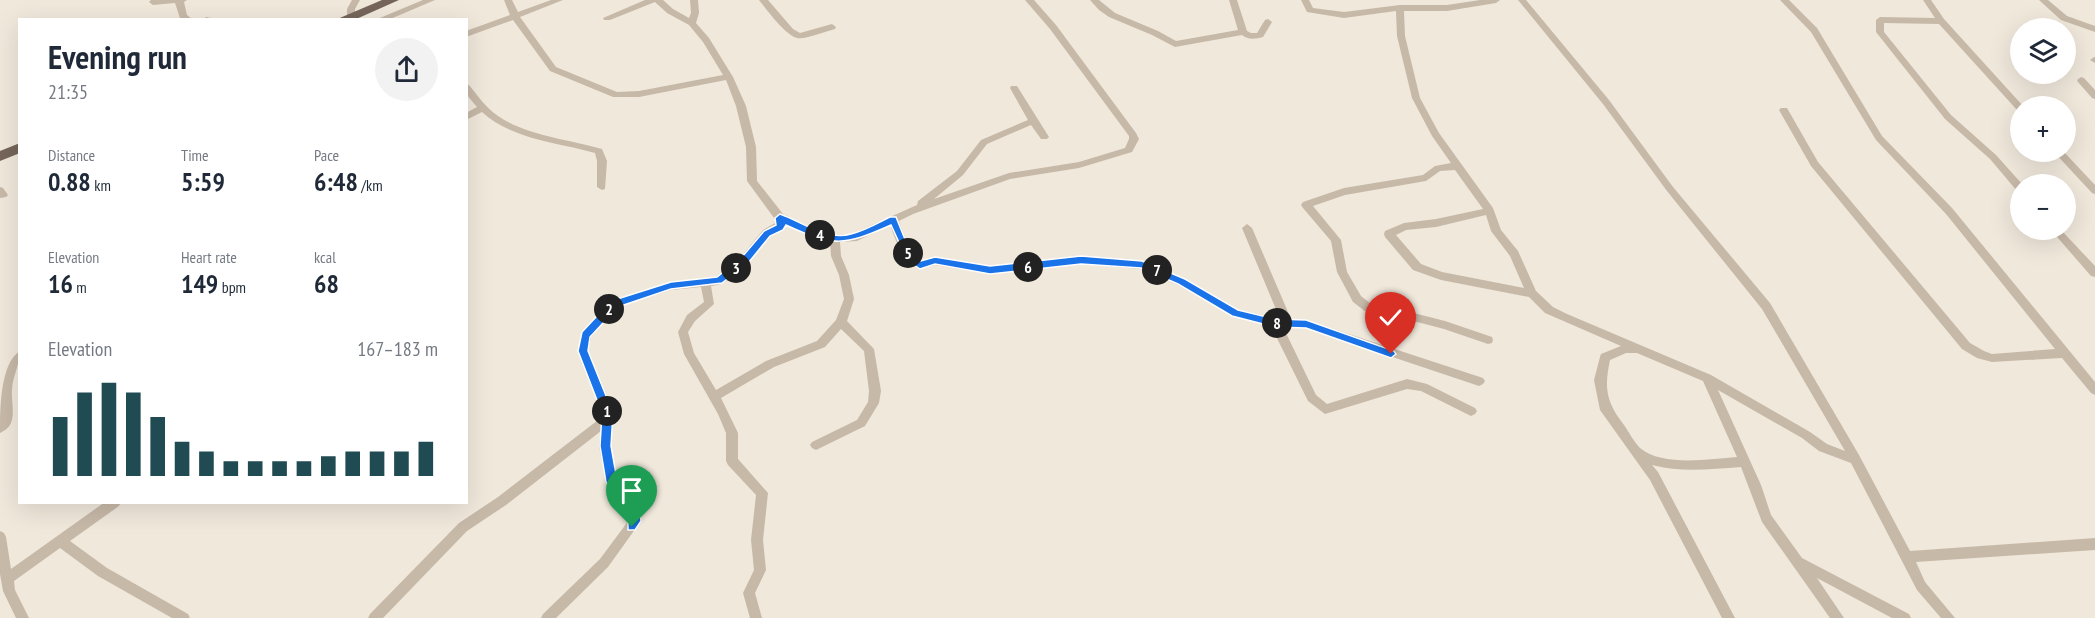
<!DOCTYPE html>
<meta charset="utf-8">
<style>
:root{--surface:#fff;--page:#f2f2f3;--text:#1f2937;--muted:#747a83;--accent:#204b52}
body{margin:0;font-family:"PT Sans Narrow",sans-serif;background:var(--page);color:var(--text);height:100vh;display:flex;flex-direction:column;font-size:22px;white-space:nowrap}
*{box-sizing:border-box;margin:0}
p{font-size:20px;color:var(--muted)}
.icon{flex:none;width:33px;height:33px;fill:none;stroke:currentColor;stroke-width:2;stroke-linecap:round;stroke-linejoin:round}
.map{position:relative;flex:1;overflow:hidden}
.drawer{position:absolute;left:18px;top:18px;width:450px;height:486px;display:flex;flex-direction:column;background:var(--surface);border-radius:0px;box-shadow:0 6px 24px #0002}
.drawer>*{flex:none}
.fabs{position:absolute;left:2010px;top:18px;display:grid;gap:12px}
.fabs a{display:grid;place-items:center;width:66px;height:66px;border-radius:50%;background:var(--surface);box-shadow:0 6px 24px #0002;font-size:30px}
.pin{position:absolute;display:grid;place-items:center;width:51px;height:51px;color:#fff;margin:-62px -26px;border-radius:50% 50% 50% 0;rotate:-45deg;box-shadow:0 0 6px #0007}
.pin .icon{rotate:45deg}
.km{position:absolute;width:30px;height:30px;margin:-15px;border-radius:50%;background:#222;color:#fff;font-size:16px;line-height:30px;text-align:center}
.round{display:grid;place-items:center;flex:none;width:63px;height:63px;border-radius:32px;background:var(--page)}
.head{display:flex;align-items:center;justify-content:space-between;height:102px;padding:0 30px}
h1{font-size:33px;font-weight:700;line-height:45px}
.metrics{display:grid;grid-template-columns:repeat(3,1fr);gap:9px;height:102px;padding:6px 30px}
.metrics div{display:grid;align-content:center}
.metrics b{font-size:26px;font-weight:700}
.metrics small{font-size:16px;font-weight:400}
.metrics p{font-size:16px}
.chart{height:168px;padding:12px 30px}
.chart p{display:flex;justify-content:space-between}
.chart svg{width:100%;height:108px;margin-top:6px;stroke:var(--accent);stroke-width:6}
.map>svg:first-child{display:block}
.lines{fill:none;stroke-linecap:round;stroke-linejoin:round}
.minor{fill:#c7b9a8;fill-rule:evenodd}
.primary{fill:#75655a;fill-rule:evenodd}
.route{fill:#1a73e8;stroke:#fff;stroke-width:1.5}
</style>
<div class="map">
<svg width="2095" height="618" viewBox="0 0 2095 618">
<rect width="100%" height="100%" fill="#f0e8db"/>
<g class="lines">
<g class="minor">
<polygon points="151,0 187,0 184,2 187,15 193,20 180,18 175,3 153,5 149,2"/>
<polygon points="352,0 360,0 355,9 355,16 351,19 347,16 347,9"/>
<polygon points="423,0 435,0 388,20 375,20"/>
<path d="M504,0H512L518,12L551,0H563L520,17L556,67L617,92L639,91L723,75L703,42L689,25L667,13L655,2L610,20H604L603,18L645,0H663L673,9L689,18L691,13L690,0H698L699,13L696,23L709,38L733,77L746,106L756,147L757,181L783,214L813,229L835,235L852,234L917,205L918,201L957,171L981,140L1028,120L1010,88L1011,86H1017L1049,137L1047,139H1041L1031,125L987,144L963,175L934,199L1009,173L1079,162L1125,148L1129,139V136L1050,29L1025,0H1034L1056,25L1136,133L1139,139L1132,152L1079,168L1010,179L913,214L899,221C904,236 909,250 922,261L935,257L990,266L1081,256L1142,261L1186,279L1239,310L1280,319L1242,228L1247,224L1252,228L1291,319L1306,320L1483,378L1485,381L1483,384L1479,386L1306,328L1283,327L1316,395L1327,404L1407,379L1427,384L1475,408L1477,411L1475,414L1471,416L1421,391L1407,389L1325,414L1308,401L1271,326L1232,316L1178,285L1141,269L1081,264L990,274L935,265L920,269C903,262 896,241 890,225L857,241L840,242L841,256L849,275L854,299L847,321L874,349L881,391L879,403L865,426L816,450L812,448L810,445L812,442L857,420L868,402L869,391L864,351L841,329L825,347L774,367L721,398L738,433V459L768,493L763,540L766,570L755,593L762,618H750L743,593L754,570L751,540L756,495L728,465L726,461V433L718,414L684,354L678,332L687,315L704,302L701,287L671,290L618,307L591,337L588,351L614,413L611,446L617,480L637,500L641,521L608,567L556,618H541L543,614L600,559L629,520L627,506L606,482L599,446L601,431L506,505L467,531L383,618H368L370,614L459,523L498,497L602,417V413L578,351L582,332L610,301L671,282L716,277L741,257L763,230L777,222L747,181L746,147L736,106L726,80L639,97H613L550,71L513,20L466,37V31L510,15ZM786,224L806,235L830,241L831,256L839,275L844,299L836,320L817,341L766,361L716,390L694,353L688,332L695,321L714,304L711,286C739,283 752,252 771,235C776,231 782,228 786,224Z"/>
<path d="M759,0H768L793,29L800,33L832,24L836,27L835,29C826,31 805,40 797,38C785,35 767,10 759,0Z"/>
<path d="M1090,0H1099L1115,13L1158,31L1176,41L1238,30L1229,0H1237L1247,31L1251,33H1257L1265,20L1268,19L1272,22L1263,37C1255,39 1248,40 1242,35L1175,47L1152,35L1109,17L1099,10Z"/>
<path d="M1301,0H1309L1313,8L1344,12L1400,5H1447L1480,0H1500L1496,3L1447,11H1404L1405,36L1420,98L1439,133L1493,208L1501,230L1518,251L1536,291L1553,307L1567,314L1711,375L1810,432L1827,444L1845,451L1762,309L1667,191L1603,104L1518,0H1526L1609,100L1673,187L1770,303L1859,455L1910,551L2095,538V550L1916,562L1925,582L1955,618H1941L1917,590L1851,463L1819,451L1802,438L1718,390L1761,485L1771,515L1802,558L1909,614L1911,618H1892L1817,578L1844,618H1830L1762,522L1741,467C1711,469 1682,473 1652,465L1658,472L1735,618H1722L1650,480L1600,410L1594,380L1600,357L1601,354L1621,346L1545,313L1529,297L1441,280L1413,270L1385,237L1384,234L1385,231L1404,223L1436,219L1483,209L1455,170L1440,171L1426,181L1345,195L1313,206L1341,240L1347,272L1361,296L1376,308L1398,309L1445,321L1492,337L1493,340L1492,343L1488,344L1444,329L1398,317L1370,315L1353,302L1337,272L1331,241L1303,208L1301,205L1303,202L1344,188L1423,175L1435,166L1451,163L1432,136L1412,98L1397,36L1396,11L1344,18L1307,12ZM1486,215L1491,231L1510,256L1524,288L1442,272L1421,264L1396,235L1406,230L1436,227ZM1626,353H1637L1703,381L1737,457C1710,459 1662,467 1640,448C1634,442 1629,432 1624,425C1606,402 1604,388 1610,360Z"/>
<polygon points="1780,0 1789,0 1817,28 1882,136 1952,208 2095,382 2095,395 2091,393 2062,358 1992,362 1977,358 1962,349 1811,166 1779,110 1781,108 1787,108 1818,162 1970,343 1984,351 1992,354 2055,349 1946,214 1876,140 1811,32"/>
<polygon points="1923,0 1931,0 1944,19 2023,106 2020,106 2020,111 2017,110 1939,24 1884,23 1884,32 1951,115 1996,155 2022,184 2020,192 2017,191 1990,159 1945,119 1876,32 1876,20 1880,17 1935,18"/>
<polygon points="2039,0 2048,0 2067,16 2095,26 2095,32 2061,20"/>
<polygon points="206,17 211,18 212,20 202,20"/>
<polygon points="2094,57 2095,57 2095,63 2090,60"/>
<polygon points="2081,77 2084,78 2095,90 2095,99 2092,98 2078,82 2077,80"/>
<path d="M466,84L469,85C478,96 486,108 498,116C528,136 568,139 602,149L607,161L605,189L602,190L597,187V161L595,153C557,142 513,140 482,112L466,120V113L477,107L466,94Z"/>
<polygon points="2054,152 2064,152 2095,185 2095,194 2092,193"/>
<polygon points="0,187 3,188 8,195 6,197 0,198"/>
<polygon points="2051,230 2061,230 2095,266 2095,277 2091,276"/>
<path d="M20,351C20,364 13,375 12,389C11,399 15,414 11,423C9,428 4,431 0,433C0,410 0,363 20,351Z"/>
<polygon points="105,502 121,502 119,506 70,541 107,568 188,614 190,618 172,618 98,576 60,548 14,581 15,590 29,618 16,618 3,591 0,574 0,531 4,533 6,537 11,569"/>
</g>
<g class="primary">
<polygon points="382,0 399,0 354,20 335,20"/>
<polygon points="20,143 20,153 0,161 0,151"/>
</g>
</g>
<path class="route" d="M780,214C803,222 826,241 851,234C864,231 878,223 890,217H896L907,244L921,261L935,257L990,266L1081,256L1142,261L1185,279L1238,310L1275,319L1306,320L1394,351L1396,354L1391,358L1306,328L1275,327L1232,316L1178,284L1141,268L1081,264L990,274L935,264L920,269L907,260L891,225C844,246 833,247 786,225L783,230L770,236L749,262L722,283L671,289L618,307L590,337L588,351L613,413L611,446L617,480L639,504L641,521L635,530H628V506L606,482L600,446L602,413L578,351L582,332L611,301L671,282L717,277L742,257L764,231L776,225L775,218Z"/>
</svg>
<div class="fabs">
<a><svg class="icon" aria-label="layers" viewBox="0 0 24 24"><path d="M12 4l9 5-9 5-9-5zM3 14l9 5 9-5"/></svg></a>
<a>+</a>
<a>−</a>
</div>
<div class="pin" style="left:632px;top:527px;background:#1e9e55"><svg class="icon" aria-label="arrive" viewBox="0 0 24 24"><path d="M6 21V4h12l-3 4 3 4H6"/></svg></div>
<div class="pin" style="left:1391px;top:354px;background:#d93025"><svg class="icon" aria-label="check" viewBox="0 0 24 24"><path d="M5 12l5 5 9-10"/></svg></div>
<b class="km" style="left:607px;top:411px">1</b>
<b class="km" style="left:609px;top:309px">2</b>
<b class="km" style="left:736px;top:268px">3</b>
<b class="km" style="left:820px;top:235px">4</b>
<b class="km" style="left:908px;top:253px">5</b>
<b class="km" style="left:1028px;top:267px">6</b>
<b class="km" style="left:1157px;top:270px">7</b>
<b class="km" style="left:1277px;top:323px">8</b>
<section class="drawer">
<div class="head"><div><h1>Evening run</h1><p>21:35</p></div><a class="round"><svg class="icon" aria-label="share" viewBox="0 0 24 24"><path d="M12 15V3M7 8l5-5 5 5M5 13v7h14v-7"/></svg></a></div>
<div class="metrics">
<div><p>Distance</p><b>0.88<small> km</small></b></div>
<div><p>Time</p><b>5:59</b></div>
<div><p>Pace</p><b>6:48<small> /km</small></b></div>
</div>
<div class="metrics">
<div><p>Elevation</p><b>16<small> m</small></b></div>
<div><p>Heart rate</p><b>149<small> bpm</small></b></div>
<div><p>kcal</p><b>68</b></div>
</div>
<div class="chart"><p><span>Elevation</span>167–183 m</p>
<svg viewBox="0 0 160 44" preserveAspectRatio="none"><path d="M5 44V20M15 44V10M25 44V6M35 44V10M45 44V20M55 44V30M65 44V34M75 44V38M85 44V38M95 44V38M105 44V38M115 44V36M125 44V34M135 44V34M145 44V34M155 44V30"/></svg>
</div>
</section>
</div>
